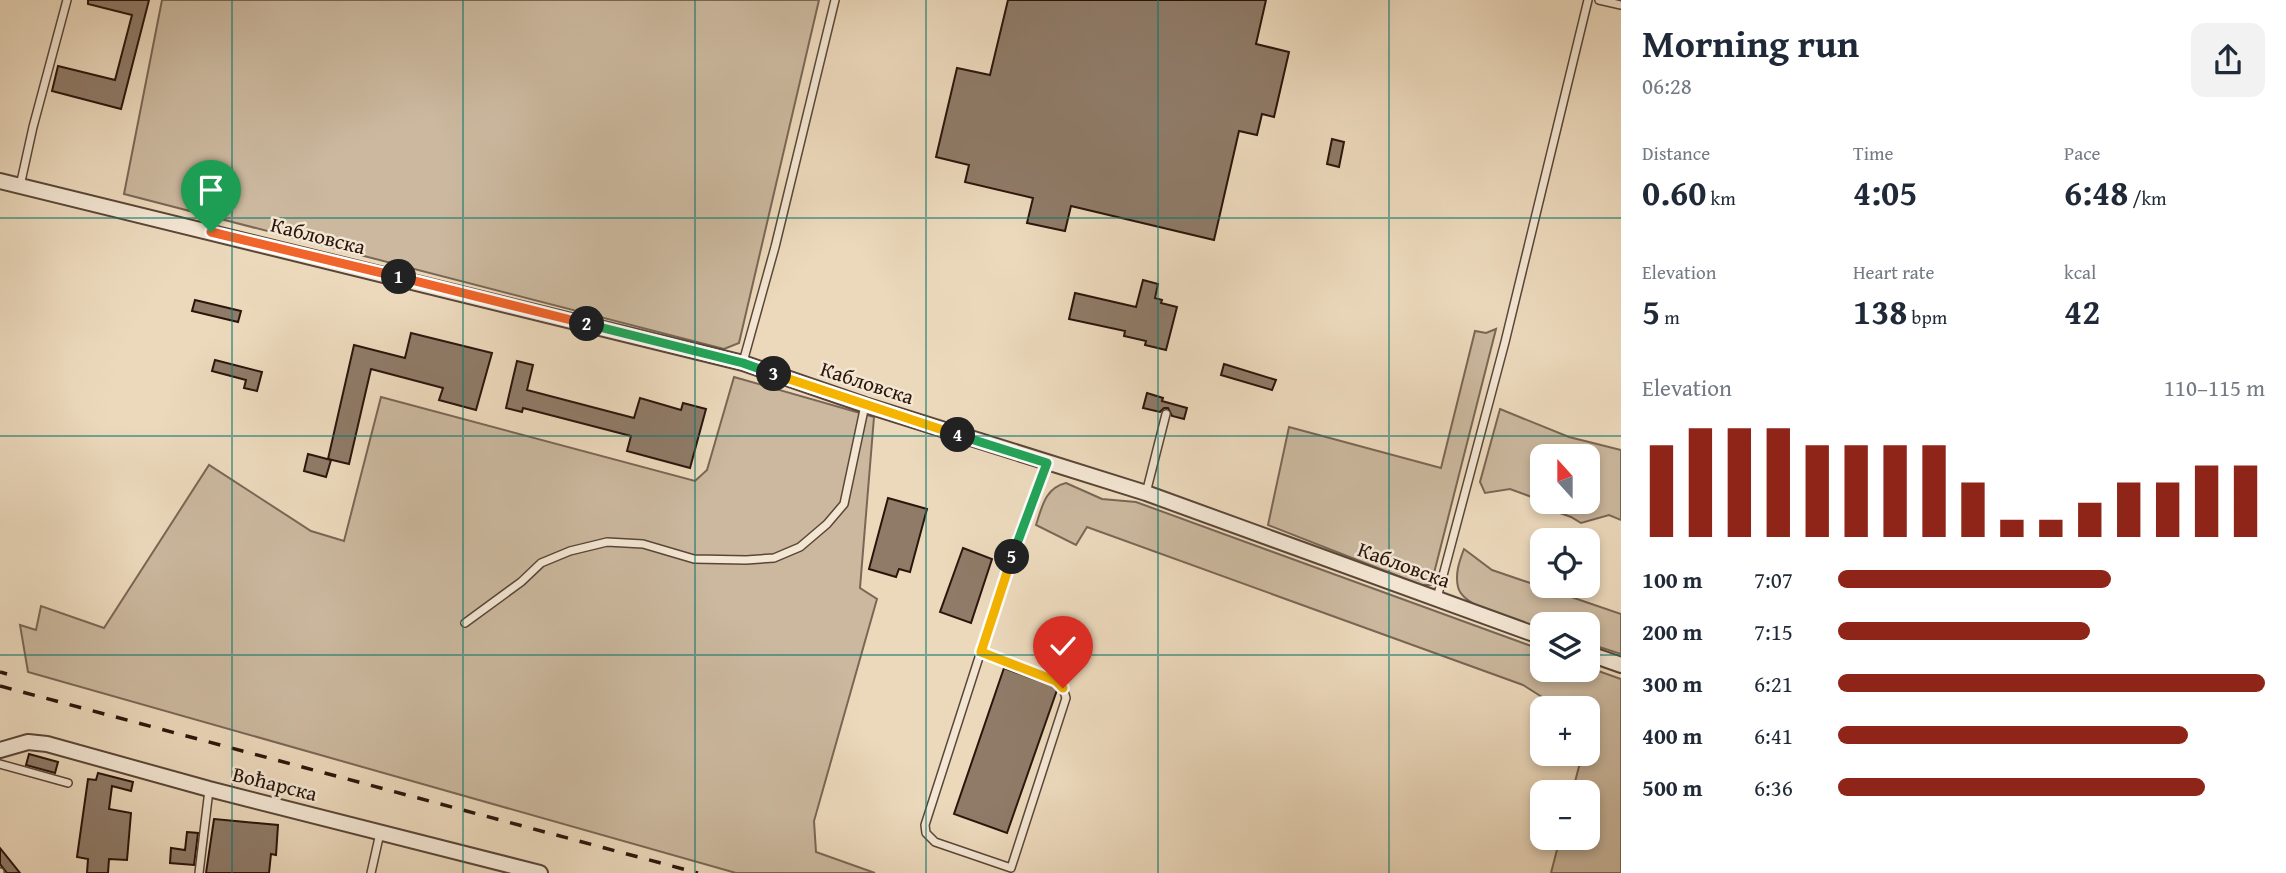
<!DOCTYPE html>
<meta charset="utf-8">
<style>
:root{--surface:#fff;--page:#f2f2f3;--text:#1f2937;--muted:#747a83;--accent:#8f2418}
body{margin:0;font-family:"Gentium Book Plus",serif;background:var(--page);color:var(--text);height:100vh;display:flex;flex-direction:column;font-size:26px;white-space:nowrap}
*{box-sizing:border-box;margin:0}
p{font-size:23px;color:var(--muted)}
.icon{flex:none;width:38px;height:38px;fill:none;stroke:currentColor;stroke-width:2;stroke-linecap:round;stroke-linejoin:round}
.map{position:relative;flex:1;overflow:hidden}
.drawer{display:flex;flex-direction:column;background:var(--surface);width:665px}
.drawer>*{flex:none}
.needle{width:46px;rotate:339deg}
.fabs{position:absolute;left:1530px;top:444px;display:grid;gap:14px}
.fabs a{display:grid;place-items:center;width:70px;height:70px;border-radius:14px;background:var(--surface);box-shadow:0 4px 10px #0003;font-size:35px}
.pin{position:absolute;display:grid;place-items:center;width:60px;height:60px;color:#fff;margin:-72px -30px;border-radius:50% 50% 50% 0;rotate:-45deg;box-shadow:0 0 7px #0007}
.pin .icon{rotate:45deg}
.km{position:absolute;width:35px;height:35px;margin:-18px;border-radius:50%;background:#222;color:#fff;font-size:19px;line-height:35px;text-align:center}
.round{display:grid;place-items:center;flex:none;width:74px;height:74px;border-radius:14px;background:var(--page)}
.headline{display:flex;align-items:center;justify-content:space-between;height:119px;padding:0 21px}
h1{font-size:38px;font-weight:700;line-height:52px}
.figures{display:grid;grid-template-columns:repeat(3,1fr);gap:10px;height:119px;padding:7px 21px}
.figures div{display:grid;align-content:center}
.figures b{font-size:35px;font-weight:700}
.figures small{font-size:19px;font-weight:400}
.figures p{font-size:19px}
.chart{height:196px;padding:14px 21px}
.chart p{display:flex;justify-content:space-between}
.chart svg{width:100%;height:126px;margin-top:7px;stroke:var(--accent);stroke-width:6}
ul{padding:0 21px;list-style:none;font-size:23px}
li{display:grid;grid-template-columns:112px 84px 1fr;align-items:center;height:52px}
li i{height:18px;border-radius:9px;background:var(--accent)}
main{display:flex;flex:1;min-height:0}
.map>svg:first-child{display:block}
.grass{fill:#cbb89e;stroke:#7a6655;stroke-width:2;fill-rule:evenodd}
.building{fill:#8f7b68;stroke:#2a150c;stroke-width:2}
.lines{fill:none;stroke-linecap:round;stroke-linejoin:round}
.lane-casing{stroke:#5a4638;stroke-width:10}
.street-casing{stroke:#5a4638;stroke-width:18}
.lane{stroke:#f3e6d3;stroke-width:7}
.street{stroke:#f3e6d3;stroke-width:14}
.rail{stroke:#2a150c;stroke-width:3.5;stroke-dasharray:12 12;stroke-linecap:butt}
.split-1-casing{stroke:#fff;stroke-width:14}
.split-2-casing{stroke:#fff;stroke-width:14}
.split-3-casing{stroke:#fff;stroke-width:14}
.split-4-casing{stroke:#fff;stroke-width:14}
.split-5-casing{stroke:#fff;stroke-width:14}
.split-6-casing{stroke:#fff;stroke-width:14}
.split-1{stroke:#f0652b;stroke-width:9}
.split-2{stroke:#f0652b;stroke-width:9}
.split-3{stroke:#22a559;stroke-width:9}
.split-4{stroke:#f5b400;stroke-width:9}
.split-5{stroke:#22a559;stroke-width:9}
.split-6{stroke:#f5b400;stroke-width:9}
.grid{fill:none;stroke:#0f766e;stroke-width:2;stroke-opacity:0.55}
.labels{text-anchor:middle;stroke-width:5;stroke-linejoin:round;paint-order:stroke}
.street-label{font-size:21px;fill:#2a150c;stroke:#f3e6d3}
</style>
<main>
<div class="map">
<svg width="1621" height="873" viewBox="0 0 1621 873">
<rect width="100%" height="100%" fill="#ecd9bc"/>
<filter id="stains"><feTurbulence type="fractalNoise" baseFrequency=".00286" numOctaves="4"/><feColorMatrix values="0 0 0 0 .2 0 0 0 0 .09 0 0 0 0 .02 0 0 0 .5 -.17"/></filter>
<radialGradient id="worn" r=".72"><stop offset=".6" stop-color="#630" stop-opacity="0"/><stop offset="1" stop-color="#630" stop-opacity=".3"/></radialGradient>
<g class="grass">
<polygon points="162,0 819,0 739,343 724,349 124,194"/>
<polygon points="1496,329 1431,585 1421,585 1268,525 1289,427 1441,468 1475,331 1486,333"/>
<polygon points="734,377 874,417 860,588 877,599 814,821 816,852 875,873 736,873 28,672 20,625 36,630 41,606 104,628 209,465 311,531 344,541 381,397 695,481 707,470"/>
<path d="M1500,409L1569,437L1621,450V520L1609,515L1581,523L1571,517L1549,509L1529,496L1510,489L1485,493L1480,482ZM1542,457H1587V502H1542Z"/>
<path d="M1066,483L1102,499L1136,502L1542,650V670H1587V667L1621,679V873H1551L1560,838H1587V793H1572L1581,759L1579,754H1587V709H1561L1523,685L1087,527L1076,545L1036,525C1042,507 1045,488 1066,483Z"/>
<path d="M1464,549L1492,570L1621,614V654L1587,643V625H1542V628C1522,622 1463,609 1458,587C1455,574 1459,562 1464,549Z"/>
</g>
<g class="building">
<polygon points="88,0 149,0 121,109 52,91 58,66 115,80 132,15 88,4"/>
<polygon points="1008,0 1266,0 1256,44 1289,52 1274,117 1262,114 1257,135 1239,131 1214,240 1071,206 1065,231 1027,223 1033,198 965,182 969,165 936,157 957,68 990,75"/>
<polygon points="1332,139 1344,142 1339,167 1327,164"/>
<polygon points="1143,280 1158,284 1155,298 1162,300 1161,303 1177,307 1166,350 1145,345 1146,341 1124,336 1125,331 1069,319 1075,293 1136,307"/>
<polygon points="195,300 241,311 238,322 192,311"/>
<polygon points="411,333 492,353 476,410 439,400 443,388 371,369 349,464 328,459 354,345 405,358"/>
<polygon points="215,360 262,372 257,391 244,388 246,380 212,371"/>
<polygon points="517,361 533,365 527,390 634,418 640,398 681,410 683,403 706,409 690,468 627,451 631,436 523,408 522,412 506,408"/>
<polygon points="1224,364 1276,380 1272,390 1221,375"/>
<polygon points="1147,393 1163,398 1162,401 1187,408 1184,419 1172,416 1168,408 1164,408 1160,412 1143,408"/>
<polygon points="308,454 331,460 326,477 304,471"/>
<polygon points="888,498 927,509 910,572 899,569 896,577 869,569"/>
<polygon points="963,548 992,559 971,623 940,612"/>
<polygon points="1004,668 1053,686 1057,690 1007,833 954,814"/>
<polygon points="29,754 58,762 55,773 26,765"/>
<polygon points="98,773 133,782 131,791 112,786 109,809 131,813 127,860 109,859 108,873 87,873 88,859 77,857 88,779 96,780"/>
<polygon points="214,819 278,825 276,855 271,854 269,873 206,873"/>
<polygon points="187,832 198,833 194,865 170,863 171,848 185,850"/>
<polygon points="0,848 20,873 7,873 0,864"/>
</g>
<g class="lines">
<defs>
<g id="lane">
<polyline points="1599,0 1621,5"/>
<polyline points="20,186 33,127 67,0"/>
<polyline points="743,362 775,247 835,0"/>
<polyline points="1146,493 1166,414"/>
<polyline points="1437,598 1505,342 1588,0"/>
<polyline points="465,623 521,582 541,563 570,551 607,542 643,544 694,559 746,560 774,558 800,547 827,524 844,504 865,405"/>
<polyline points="981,652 1056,681 1063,688 1066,698 1011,868 935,842 926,833 925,825 1019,533 1047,463"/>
<polyline points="0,764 68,783"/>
<polyline points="0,872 0,873"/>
<polyline points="199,873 209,790"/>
<polyline points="371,873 380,833"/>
</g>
<g id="street">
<polyline points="0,181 743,363 865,405 1146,493 1542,637"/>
<polyline points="1587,653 1621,665"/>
<polyline points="0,750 28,742 47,744 209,789 540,873"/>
</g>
</defs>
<use href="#lane" class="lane-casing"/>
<use href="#street" class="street-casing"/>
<use href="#lane" class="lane"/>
<use href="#street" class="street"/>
<g class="rail">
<polyline points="0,672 7,674"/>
<polyline points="0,686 698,873"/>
</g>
</g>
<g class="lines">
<defs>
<polyline id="split-1" points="211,232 399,277"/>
<polyline id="split-2" points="399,277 587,324"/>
<polyline id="split-3" points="587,324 743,363 774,374"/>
<polyline id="split-4" points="774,374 958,435"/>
<polyline id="split-5" points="958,435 1047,463 1012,557"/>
<polyline id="split-6" points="1012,557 981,652 1056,681 1063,688"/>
</defs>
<use href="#split-1" class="split-1-casing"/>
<use href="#split-2" class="split-2-casing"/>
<use href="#split-3" class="split-3-casing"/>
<use href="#split-4" class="split-4-casing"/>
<use href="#split-5" class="split-5-casing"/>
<use href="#split-6" class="split-6-casing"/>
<use href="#split-1" class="split-1"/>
<use href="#split-2" class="split-2"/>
<use href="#split-3" class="split-3"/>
<use href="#split-4" class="split-4"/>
<use href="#split-5" class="split-5"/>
<use href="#split-6" class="split-6"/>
</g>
<path class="grid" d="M232,0V873M463,0V873M695,0V873M926,0V873M1158,0V873M1389,0V873M0,218H1621M0,436H1621M0,655H1542M1587,655H1621"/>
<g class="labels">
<g class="street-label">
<text transform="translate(318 236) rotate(14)" y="7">Кабловска</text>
<text transform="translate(867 383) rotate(18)" y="7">Кабловска</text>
<text transform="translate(1404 565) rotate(20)" y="7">Кабловска</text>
<text transform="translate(275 784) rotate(14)" y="7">Воћарска</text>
</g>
</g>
<rect width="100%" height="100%" filter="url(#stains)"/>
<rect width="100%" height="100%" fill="url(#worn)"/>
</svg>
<div class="fabs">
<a><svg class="needle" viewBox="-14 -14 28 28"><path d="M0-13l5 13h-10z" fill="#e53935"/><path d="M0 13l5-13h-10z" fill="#747a83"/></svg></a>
<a><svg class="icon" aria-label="locate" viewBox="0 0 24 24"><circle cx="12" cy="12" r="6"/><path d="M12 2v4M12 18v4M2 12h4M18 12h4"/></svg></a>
<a><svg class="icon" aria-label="layers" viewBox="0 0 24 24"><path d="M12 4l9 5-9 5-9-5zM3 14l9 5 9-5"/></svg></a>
<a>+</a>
<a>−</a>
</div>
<div class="pin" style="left:211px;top:232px;background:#1e9e55"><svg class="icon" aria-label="arrive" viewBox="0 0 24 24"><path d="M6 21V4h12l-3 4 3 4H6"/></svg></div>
<div class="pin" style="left:1063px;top:688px;background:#d93025"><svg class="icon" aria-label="check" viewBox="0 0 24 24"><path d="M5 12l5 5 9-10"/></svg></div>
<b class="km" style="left:399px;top:277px">1</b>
<b class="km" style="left:587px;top:324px">2</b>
<b class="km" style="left:774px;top:374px">3</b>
<b class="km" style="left:958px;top:435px">4</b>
<b class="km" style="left:1012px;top:557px">5</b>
</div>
<section class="drawer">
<div class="headline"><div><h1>Morning run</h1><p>06:28</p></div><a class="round"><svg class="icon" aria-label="share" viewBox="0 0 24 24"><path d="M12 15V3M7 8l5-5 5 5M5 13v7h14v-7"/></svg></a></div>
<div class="figures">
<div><p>Distance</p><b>0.60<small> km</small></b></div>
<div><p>Time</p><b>4:05</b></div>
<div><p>Pace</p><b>6:48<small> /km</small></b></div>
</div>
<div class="figures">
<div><p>Elevation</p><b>5<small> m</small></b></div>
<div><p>Heart rate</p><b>138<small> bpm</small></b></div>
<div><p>kcal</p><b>42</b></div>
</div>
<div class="chart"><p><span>Elevation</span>110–115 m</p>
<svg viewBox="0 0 160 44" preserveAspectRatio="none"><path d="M5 44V12M15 44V6M25 44V6M35 44V6M45 44V12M55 44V12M65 44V12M75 44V12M85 44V25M95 44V38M105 44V38M115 44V32M125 44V25M135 44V25M145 44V19M155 44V19"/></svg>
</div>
<ul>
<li><b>100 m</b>7:07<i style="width:64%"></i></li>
<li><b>200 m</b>7:15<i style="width:59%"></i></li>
<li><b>300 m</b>6:21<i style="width:100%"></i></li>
<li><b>400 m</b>6:41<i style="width:82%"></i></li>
<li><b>500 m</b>6:36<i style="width:86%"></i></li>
</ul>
</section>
</main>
